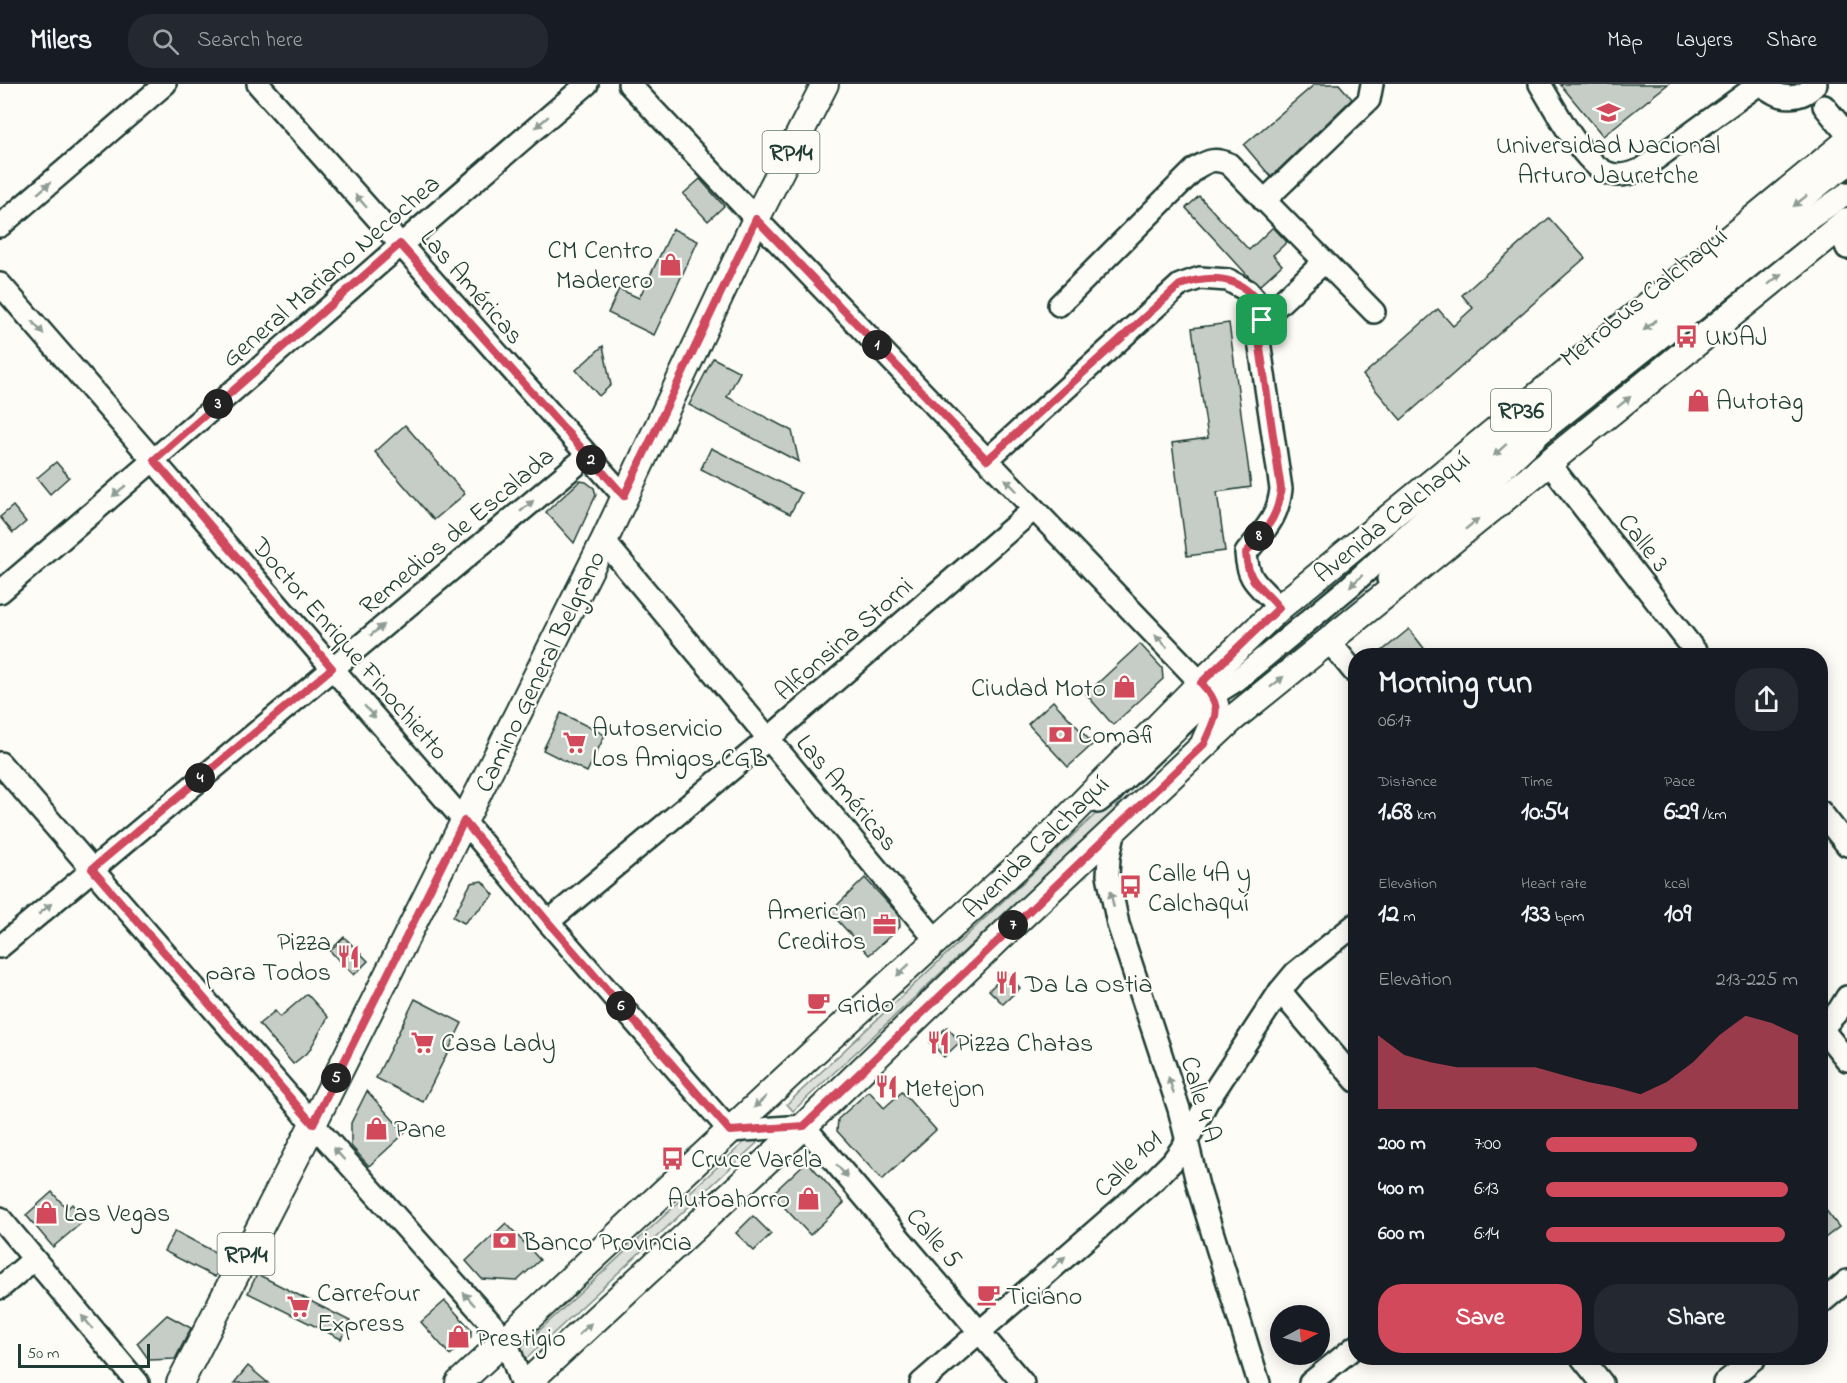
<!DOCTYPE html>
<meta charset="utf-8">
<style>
:root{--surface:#171b24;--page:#242831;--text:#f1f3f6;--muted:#9ea1a6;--line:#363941;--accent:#d1495b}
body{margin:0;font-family:"Indie Flower",sans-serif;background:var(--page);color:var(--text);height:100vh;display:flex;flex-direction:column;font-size:22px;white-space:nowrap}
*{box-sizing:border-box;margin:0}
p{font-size:20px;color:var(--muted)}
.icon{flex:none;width:33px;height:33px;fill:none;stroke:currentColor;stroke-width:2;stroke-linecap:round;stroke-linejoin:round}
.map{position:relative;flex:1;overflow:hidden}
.drawer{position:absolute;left:1348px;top:564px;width:480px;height:717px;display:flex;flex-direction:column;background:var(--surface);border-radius:24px;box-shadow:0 3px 15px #0003}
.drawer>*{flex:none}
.needle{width:39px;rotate:83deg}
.buttons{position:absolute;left:1270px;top:1221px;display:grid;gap:12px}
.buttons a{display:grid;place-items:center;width:60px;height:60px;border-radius:50%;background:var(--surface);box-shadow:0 3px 15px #0003;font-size:30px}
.scale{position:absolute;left:18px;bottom:15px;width:132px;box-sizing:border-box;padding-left:6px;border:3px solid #1f3d34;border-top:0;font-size:16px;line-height:21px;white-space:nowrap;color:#1f3d34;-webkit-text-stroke:4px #fdfcf7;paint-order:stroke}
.pin{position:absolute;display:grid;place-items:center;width:51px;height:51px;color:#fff;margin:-26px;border-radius:12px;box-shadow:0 3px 9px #0006}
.km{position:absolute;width:30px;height:30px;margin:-15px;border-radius:50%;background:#222;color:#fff;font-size:16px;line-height:30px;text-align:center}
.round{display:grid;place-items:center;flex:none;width:63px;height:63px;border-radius:24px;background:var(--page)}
.head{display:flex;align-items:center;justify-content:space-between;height:102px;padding:0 30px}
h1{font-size:33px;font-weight:800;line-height:45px}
.figures{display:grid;grid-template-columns:repeat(3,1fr);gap:9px;height:102px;padding:6px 30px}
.figures div{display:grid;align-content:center}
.figures b{font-size:26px;font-weight:800}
.figures small{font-size:16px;font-weight:400}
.figures p{font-size:16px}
.chart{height:168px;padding:12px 30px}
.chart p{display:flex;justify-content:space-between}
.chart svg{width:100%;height:108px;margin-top:6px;fill:var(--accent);opacity:.7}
.button{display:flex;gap:12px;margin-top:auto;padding:12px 30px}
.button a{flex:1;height:69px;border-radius:24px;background:var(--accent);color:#fff;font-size:24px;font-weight:800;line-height:69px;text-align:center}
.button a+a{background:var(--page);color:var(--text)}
ul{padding:0 30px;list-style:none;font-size:20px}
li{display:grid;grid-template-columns:96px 72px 1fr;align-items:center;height:45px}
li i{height:15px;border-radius:8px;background:var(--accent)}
header{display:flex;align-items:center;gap:36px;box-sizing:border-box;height:84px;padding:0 30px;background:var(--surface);border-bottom:2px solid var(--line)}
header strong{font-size:28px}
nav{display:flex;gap:33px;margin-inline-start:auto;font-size:21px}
.search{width:420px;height:54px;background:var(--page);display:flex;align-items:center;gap:15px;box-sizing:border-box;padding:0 21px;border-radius:24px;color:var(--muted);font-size:22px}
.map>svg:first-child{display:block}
.green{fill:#dde0db;stroke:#7e8e88;stroke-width:1.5}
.building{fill:#c6cdc7;stroke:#1f3d34;stroke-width:1.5}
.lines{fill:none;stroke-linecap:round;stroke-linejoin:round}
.minor-casing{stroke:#1f3d34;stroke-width:26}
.major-casing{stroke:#1f3d34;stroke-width:30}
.minor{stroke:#fdfcf7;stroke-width:21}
.major{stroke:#fdfcf7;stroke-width:26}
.oneway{fill:#8e9c96}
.route-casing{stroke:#fff;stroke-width:12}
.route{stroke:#d1495b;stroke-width:8}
.labels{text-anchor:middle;stroke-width:4.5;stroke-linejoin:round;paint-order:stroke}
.shield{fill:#fdfcf7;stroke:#62766e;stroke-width:1.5}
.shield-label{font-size:24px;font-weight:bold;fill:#1f3d34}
.poi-label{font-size:26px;fill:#1f3d34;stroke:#fdfcf7;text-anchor:start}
.street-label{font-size:26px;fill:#1f3d34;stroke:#fdfcf7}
</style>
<header>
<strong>Milers</strong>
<div class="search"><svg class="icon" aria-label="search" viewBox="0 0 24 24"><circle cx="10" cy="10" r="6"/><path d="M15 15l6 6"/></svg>Search here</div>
<nav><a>Map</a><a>Layers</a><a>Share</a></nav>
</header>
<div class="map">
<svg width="1847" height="1299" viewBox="0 0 1847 1299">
<rect width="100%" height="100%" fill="#fdfcf7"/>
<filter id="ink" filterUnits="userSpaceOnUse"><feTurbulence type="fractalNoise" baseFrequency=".0167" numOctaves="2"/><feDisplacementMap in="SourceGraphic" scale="12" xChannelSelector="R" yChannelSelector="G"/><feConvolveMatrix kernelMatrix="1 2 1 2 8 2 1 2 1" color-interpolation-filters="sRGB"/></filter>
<g filter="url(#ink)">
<g class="green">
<path d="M1201,636C1173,668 1135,693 1112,729L793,1027L787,1020L1118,709Z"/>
<polygon points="751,1052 757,1059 526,1275 517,1267"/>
</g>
<g class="building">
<polygon points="1315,0 1339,0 1352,15 1271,93 1244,61"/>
<polygon points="1560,0 1668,0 1603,52"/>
<polygon points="700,95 724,122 708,137 683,110"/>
<polygon points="1199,112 1249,166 1273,143 1287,158 1273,171 1282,181 1260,201 1250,194 1186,124"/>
<polygon points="1549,134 1585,174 1401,336 1363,291 1438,225 1453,242 1473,224 1462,211"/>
<polygon points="673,145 698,157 654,251 608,229 619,205 639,214"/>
<polygon points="1229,239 1251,403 1217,408 1225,467 1187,472 1172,359 1208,354 1192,244"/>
<polygon points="603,262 611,301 599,312 576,286"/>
<polygon points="713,274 740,288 727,313 792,347 799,378 689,321"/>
<polygon points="405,341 465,410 434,436 375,368"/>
<polygon points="711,364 801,409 790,430 701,385"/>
<polygon points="56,378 69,393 50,410 37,394"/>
<polygon points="580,397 586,398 594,404 596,411 574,459 546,428"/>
<polygon points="13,422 26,438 13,449 0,433"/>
<polygon points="1409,545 1430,572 1376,572"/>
<polygon points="1140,560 1162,584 1163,595 1113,641 1086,610"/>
<polygon points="1053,617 1093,660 1068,683 1028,640"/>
<polygon points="561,629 605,651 587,688 543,666"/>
<polygon points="865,794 899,831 900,843 869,871 830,828"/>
<polygon points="482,797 494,811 464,839 453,833 471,799"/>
<polygon points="344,853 368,877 354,891 330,867"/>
<polygon points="1007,889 1020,904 1003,920 989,906"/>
<polygon points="307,910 328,933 309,967 293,980 259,940 275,927 280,933"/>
<polygon points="415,915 462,939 423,1018 376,994"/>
<polygon points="947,943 960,958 944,973 930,958"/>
<polygon points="367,1007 405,1049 369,1082 351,1062 351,1039"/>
<polygon points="869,1007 884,1024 902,1008 936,1046 882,1096 837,1047 838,1035"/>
<polygon points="807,1077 844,1119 810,1151 772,1110"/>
<polygon points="52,1108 67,1125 72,1120 85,1136 53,1163 26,1131"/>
<polygon points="1821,1120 1839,1143 1821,1157"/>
<polygon points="753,1132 771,1150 754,1167 736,1149"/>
<polygon points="506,1139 540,1176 517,1197 482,1195 466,1177"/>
<polygon points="175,1147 226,1174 215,1193 164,1167"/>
<polygon points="257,1190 350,1237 341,1255 248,1209"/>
<polygon points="445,1217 471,1245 471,1253 450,1271 421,1238"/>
<polygon points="167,1231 191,1244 175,1275 149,1276 137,1259"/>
<polygon points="248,1282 268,1299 234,1299"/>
</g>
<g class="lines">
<defs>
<g id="minor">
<polyline points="258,0 624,412"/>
<polyline points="629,0 756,135 1201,599"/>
<path d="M1540,0C1554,23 1585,84 1611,90C1622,93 1632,89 1642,85L1759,0"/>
<path d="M1762,0C1778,16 1800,18 1816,0"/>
<polyline points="1824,22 1847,50"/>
<polyline points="1264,117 1369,16 1372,0"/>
<polyline points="0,142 165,0"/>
<polyline points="1839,143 1847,164"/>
<polyline points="0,200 154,377 464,737 548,838 730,1047 804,1042 1023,1299"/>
<path d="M1059,221L1196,84C1209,76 1215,74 1229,80L1374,228"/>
<polyline points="987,376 1180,201 1200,194 1228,196 1248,207 1268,230"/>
<polyline points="1549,379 1699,572"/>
<polyline points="604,457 936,856"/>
<polyline points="1388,495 1542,348 1804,139 1847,109"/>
<path d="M0,508C197,340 391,168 587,0"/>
<path d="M1279,524C1261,501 1248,501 1246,469C1264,446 1278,435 1281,405L1258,250L1262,236L1324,178"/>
<polyline points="1339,545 1328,556 1356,590"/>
<polyline points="0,679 313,1040 506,1256 521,1299"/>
<polyline points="1098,718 1112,707 1213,611 1237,596 1349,503 1522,346 1824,98 1847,82"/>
<polyline points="1821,728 1847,761"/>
<polyline points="1115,744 1109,773 1108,791 1118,840 1179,1025 1198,1102 1259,1299"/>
<polyline points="548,838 768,655 1034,425"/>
<polyline points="0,863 587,372"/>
<polyline points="1280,907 1356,997"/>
<polyline points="1822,945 1847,976"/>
<polyline points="1821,946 1839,926 1847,913"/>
<polyline points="0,1134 138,1299"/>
<polyline points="0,1204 34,1175"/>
<polyline points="1821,1219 1847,1197"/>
<polyline points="1582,1274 1602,1299"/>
<polyline points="921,1299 1155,1095 1172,1078 1187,1057 1207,1018 1280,907 1295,889 1356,840"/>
<polyline points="1310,1299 1356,1262"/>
<polyline points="1724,1299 1755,1274"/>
</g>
<g id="major">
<path d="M1201,599C1223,622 1217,630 1205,657"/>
<polyline points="180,1299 313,1040 604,457 756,135 825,0"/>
<polyline points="459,1299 813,969 1040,762 1201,599 1279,524 1847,58"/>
<polyline points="527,1299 804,1042 1016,838 1232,635 1847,137"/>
</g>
</defs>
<use href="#minor" class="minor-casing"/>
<use href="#major" class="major-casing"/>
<use href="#minor" class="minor"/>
<use href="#major" class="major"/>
</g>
<defs><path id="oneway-solid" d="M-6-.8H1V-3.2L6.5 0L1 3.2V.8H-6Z" transform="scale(1.5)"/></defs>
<g class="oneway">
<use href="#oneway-solid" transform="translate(542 38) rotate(139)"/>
<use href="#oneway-solid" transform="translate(44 104) rotate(-41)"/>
<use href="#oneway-solid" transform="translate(361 117) rotate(-131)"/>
<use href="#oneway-solid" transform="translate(1800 117) rotate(141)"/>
<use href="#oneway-solid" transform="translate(1775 195) rotate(-39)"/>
<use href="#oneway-solid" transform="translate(1650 241) rotate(141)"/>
<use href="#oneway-solid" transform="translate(38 244) rotate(49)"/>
<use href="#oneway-solid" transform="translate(1624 318) rotate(-39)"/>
<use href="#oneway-solid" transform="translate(1500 366) rotate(138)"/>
<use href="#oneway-solid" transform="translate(1011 401) rotate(-134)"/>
<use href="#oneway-solid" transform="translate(119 407) rotate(140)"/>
<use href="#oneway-solid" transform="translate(527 422) rotate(-40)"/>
<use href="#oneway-solid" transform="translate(1472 440) rotate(-39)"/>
<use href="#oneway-solid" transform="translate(1356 497) rotate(138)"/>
<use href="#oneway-solid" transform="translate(377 546) rotate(-40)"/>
<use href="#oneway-solid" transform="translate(1161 557) rotate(-134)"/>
<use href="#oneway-solid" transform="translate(1277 598) rotate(-39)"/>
<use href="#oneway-solid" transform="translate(370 628) rotate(49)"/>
<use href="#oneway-solid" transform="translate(1112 815) rotate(-102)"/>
<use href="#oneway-solid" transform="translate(45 825) rotate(-40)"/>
<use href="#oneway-solid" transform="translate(903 886) rotate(137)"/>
<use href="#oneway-solid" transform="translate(1171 1001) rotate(-108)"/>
<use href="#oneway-solid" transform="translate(760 1018) rotate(137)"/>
<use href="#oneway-solid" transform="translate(339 1070) rotate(-132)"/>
<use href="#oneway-solid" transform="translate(842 1087) rotate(49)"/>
<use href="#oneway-solid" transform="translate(1059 1178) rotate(-41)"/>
<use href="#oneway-solid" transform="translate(469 1215) rotate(-132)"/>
<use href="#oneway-solid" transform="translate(87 1238) rotate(-130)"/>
<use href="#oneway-solid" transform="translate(585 1245) rotate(-43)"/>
</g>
</g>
<g class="lines" filter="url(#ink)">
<defs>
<path id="route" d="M756,135L987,376L1180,201C1203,193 1229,190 1249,208C1256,214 1262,223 1268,230L1262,236L1258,250L1281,405C1278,436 1264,446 1246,469C1248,501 1261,501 1279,524L1201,599C1224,623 1216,632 1204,660L804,1042L730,1047L548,838L464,737L313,1040L92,785L332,584L154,376L400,160L624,412Z"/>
</defs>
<use href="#route" class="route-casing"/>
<use href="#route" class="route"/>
</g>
<defs>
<symbol id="university-bare" viewBox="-9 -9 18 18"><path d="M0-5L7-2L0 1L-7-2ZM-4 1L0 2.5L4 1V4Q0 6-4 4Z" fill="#d1495b" stroke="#fdfcf7" stroke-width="2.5" paint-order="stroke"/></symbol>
<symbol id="shop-bare" viewBox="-9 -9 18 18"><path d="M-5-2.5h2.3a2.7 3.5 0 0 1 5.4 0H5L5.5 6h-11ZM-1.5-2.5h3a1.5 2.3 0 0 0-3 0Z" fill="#d1495b" stroke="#fdfcf7" stroke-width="2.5" paint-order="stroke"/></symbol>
<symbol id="bus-bare" viewBox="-9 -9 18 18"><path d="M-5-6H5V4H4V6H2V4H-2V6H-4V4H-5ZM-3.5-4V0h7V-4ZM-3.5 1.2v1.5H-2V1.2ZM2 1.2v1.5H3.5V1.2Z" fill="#d1495b" stroke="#fdfcf7" stroke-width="2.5" paint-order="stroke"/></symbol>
<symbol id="bank-bare" viewBox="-9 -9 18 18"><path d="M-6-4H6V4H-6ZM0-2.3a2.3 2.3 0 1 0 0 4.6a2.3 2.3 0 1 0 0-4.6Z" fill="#d1495b" stroke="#fdfcf7" stroke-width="2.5" paint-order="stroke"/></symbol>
<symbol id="supermarket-bare" viewBox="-9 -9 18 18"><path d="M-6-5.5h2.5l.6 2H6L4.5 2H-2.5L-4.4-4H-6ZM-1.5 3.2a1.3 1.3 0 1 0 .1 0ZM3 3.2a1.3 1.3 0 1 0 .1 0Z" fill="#d1495b" stroke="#fdfcf7" stroke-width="2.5" paint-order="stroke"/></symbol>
<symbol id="office-bare" viewBox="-9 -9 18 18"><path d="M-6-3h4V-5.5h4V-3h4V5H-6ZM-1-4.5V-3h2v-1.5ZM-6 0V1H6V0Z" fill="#d1495b" stroke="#fdfcf7" stroke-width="2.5" paint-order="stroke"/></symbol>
<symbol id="restaurant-bare" viewBox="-9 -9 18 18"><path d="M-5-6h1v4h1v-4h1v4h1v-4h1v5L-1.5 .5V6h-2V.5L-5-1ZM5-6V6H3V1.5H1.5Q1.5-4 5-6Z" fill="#d1495b" stroke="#fdfcf7" stroke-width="2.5" paint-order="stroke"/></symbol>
<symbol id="cafe-bare" viewBox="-9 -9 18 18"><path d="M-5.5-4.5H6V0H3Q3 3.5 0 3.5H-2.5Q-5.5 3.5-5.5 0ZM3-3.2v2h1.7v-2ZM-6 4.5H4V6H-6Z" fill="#d1495b" stroke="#fdfcf7" stroke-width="2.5" paint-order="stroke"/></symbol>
</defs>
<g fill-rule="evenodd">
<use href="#university-bare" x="1592" y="12" width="33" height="33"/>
<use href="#shop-bare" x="654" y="164" width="33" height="33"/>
<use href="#bus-bare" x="1670" y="236" width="33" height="33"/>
<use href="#shop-bare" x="1682" y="300" width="33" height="33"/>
<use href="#shop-bare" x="1108" y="586" width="33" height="33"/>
<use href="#bank-bare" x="1044" y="634" width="33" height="33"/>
<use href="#supermarket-bare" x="558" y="642" width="33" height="33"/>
<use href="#bus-bare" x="1114" y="786" width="33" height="33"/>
<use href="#office-bare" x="868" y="824" width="33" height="33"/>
<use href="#restaurant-bare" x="332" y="856" width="33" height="33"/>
<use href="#restaurant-bare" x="990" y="882" width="33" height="33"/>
<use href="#cafe-bare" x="802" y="902" width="33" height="33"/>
<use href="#supermarket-bare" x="406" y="942" width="33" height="33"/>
<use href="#restaurant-bare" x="922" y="942" width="33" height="33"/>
<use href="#restaurant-bare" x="870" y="986" width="33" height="33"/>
<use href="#shop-bare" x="360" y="1028" width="33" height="33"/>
<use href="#bus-bare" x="656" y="1058" width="33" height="33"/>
<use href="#shop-bare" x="792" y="1098" width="33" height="33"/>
<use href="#shop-bare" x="30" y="1112" width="33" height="33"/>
<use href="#bank-bare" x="488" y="1140" width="33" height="33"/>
<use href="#cafe-bare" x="972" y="1194" width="33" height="33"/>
<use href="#supermarket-bare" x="282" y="1206" width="33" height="33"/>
<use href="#shop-bare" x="442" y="1236" width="33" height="33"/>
</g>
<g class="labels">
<g class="shield">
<rect x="762.5" y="47" width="57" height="42" rx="4.5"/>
<rect x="1491" y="305" width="60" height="42" rx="4.5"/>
<rect x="217.5" y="1149" width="57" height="42" rx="4.5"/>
</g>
<g class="shield-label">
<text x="791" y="76">RP14</text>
<text x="1521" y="334">RP36</text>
<text x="246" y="1178">RP14</text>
</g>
<g class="poi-label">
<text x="1608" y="69" text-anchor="middle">Universidad Nacional<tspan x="1608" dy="30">Arturo Jauretche</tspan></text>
<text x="653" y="174" text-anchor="end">CM Centro<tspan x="653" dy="30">Maderero</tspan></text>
<text x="1705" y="261">UNAJ</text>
<text x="1716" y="325">Autotag</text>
<text x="1106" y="612" text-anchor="end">Ciudad Moto</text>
<text x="592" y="652">Autoservicio<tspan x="592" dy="30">Los Amigos CGB</tspan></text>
<text x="1078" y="659">Comafi</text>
<text x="1148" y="797">Calle 4A y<tspan x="1148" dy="30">Calchaquí</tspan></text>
<text x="866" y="835" text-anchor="end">American<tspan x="866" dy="30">Creditos</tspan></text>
<text x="331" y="866" text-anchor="end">Pizza<tspan x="331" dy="30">para Todos</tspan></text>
<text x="1025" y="908">Da La Ostia</text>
<text x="837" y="928">Grido</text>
<text x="441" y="967">Casa Lady</text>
<text x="956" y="967">Pizza Chatas</text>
<text x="905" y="1012">Metejon</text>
<text x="394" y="1053">Pane</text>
<text x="691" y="1083">Cruce Varela</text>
<text x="790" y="1123" text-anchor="end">Autoahorro</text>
<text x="64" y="1137">Las Vegas</text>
<text x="523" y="1166">Banco Provincia</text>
<text x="317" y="1217">Carrefour<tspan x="317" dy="30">Express</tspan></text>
<text x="1006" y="1220">Ticiano</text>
<text x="476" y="1262">Prestigio</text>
</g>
<g class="street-label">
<text transform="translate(330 186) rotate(-41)" y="9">General Mariano Necochea</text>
<text transform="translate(473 202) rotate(49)" y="9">Las Américas</text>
<text transform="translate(1643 212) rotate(-39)" y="9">Metrobus Calchaquí</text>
<text transform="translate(1391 432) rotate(-39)" y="9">Avenida Calchaquí</text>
<text transform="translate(456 446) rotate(-40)" y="9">Remedios de Escalada</text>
<text transform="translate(1645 458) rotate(52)" y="9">Calle 3</text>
<text transform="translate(843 554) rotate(-41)" y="9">Alfonsina Storni</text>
<text transform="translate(351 564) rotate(49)" y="9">Doctor Enrique Finochietto</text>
<text transform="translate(539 587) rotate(-64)" y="9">Camino General Belgrano</text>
<text transform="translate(848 708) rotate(50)" y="9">Las Américas</text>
<text transform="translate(1035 762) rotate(-44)" y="9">Avenida Calchaquí</text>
<text transform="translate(1202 1015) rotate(74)" y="9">Calle 4 A</text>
<text transform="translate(1127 1079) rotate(-44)" y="9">Calle 101</text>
<text transform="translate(935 1153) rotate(49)" y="9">Calle 5</text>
</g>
</g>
</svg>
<div class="buttons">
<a><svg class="needle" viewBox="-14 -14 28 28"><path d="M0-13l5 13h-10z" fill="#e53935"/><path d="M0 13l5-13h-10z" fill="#9ea1a6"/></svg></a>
</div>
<div class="scale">50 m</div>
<div class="pin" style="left:1262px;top:236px;background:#1e9e55"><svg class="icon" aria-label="arrive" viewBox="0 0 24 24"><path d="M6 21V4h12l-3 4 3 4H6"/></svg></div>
<b class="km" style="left:877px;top:261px">1</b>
<b class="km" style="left:591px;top:376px">2</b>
<b class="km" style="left:218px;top:320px">3</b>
<b class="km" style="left:200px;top:694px">4</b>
<b class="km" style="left:336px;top:994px">5</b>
<b class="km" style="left:621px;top:922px">6</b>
<b class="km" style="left:1013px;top:841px">7</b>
<b class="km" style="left:1259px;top:452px">8</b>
<section class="drawer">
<div class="head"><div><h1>Morning run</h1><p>06:17</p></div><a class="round"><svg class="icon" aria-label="share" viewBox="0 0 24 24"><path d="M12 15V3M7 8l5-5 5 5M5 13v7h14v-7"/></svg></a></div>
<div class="figures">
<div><p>Distance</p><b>1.68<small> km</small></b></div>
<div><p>Time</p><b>10:54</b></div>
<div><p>Pace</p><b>6:29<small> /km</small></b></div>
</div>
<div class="figures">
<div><p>Elevation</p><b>12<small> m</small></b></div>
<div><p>Heart rate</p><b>133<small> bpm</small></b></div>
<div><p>kcal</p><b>109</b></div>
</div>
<div class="chart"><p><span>Elevation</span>213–225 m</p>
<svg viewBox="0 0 160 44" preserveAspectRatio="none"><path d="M0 44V14L10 22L20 25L30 27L40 27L50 27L60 27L70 30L80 33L90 35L100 38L110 33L120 25L130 14L140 6L150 9L160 14V44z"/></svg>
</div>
<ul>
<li><b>200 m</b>7:00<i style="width:60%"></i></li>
<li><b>400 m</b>6:13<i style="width:96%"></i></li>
<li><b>600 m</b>6:14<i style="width:95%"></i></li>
</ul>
<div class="button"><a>Save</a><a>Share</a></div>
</section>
</div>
